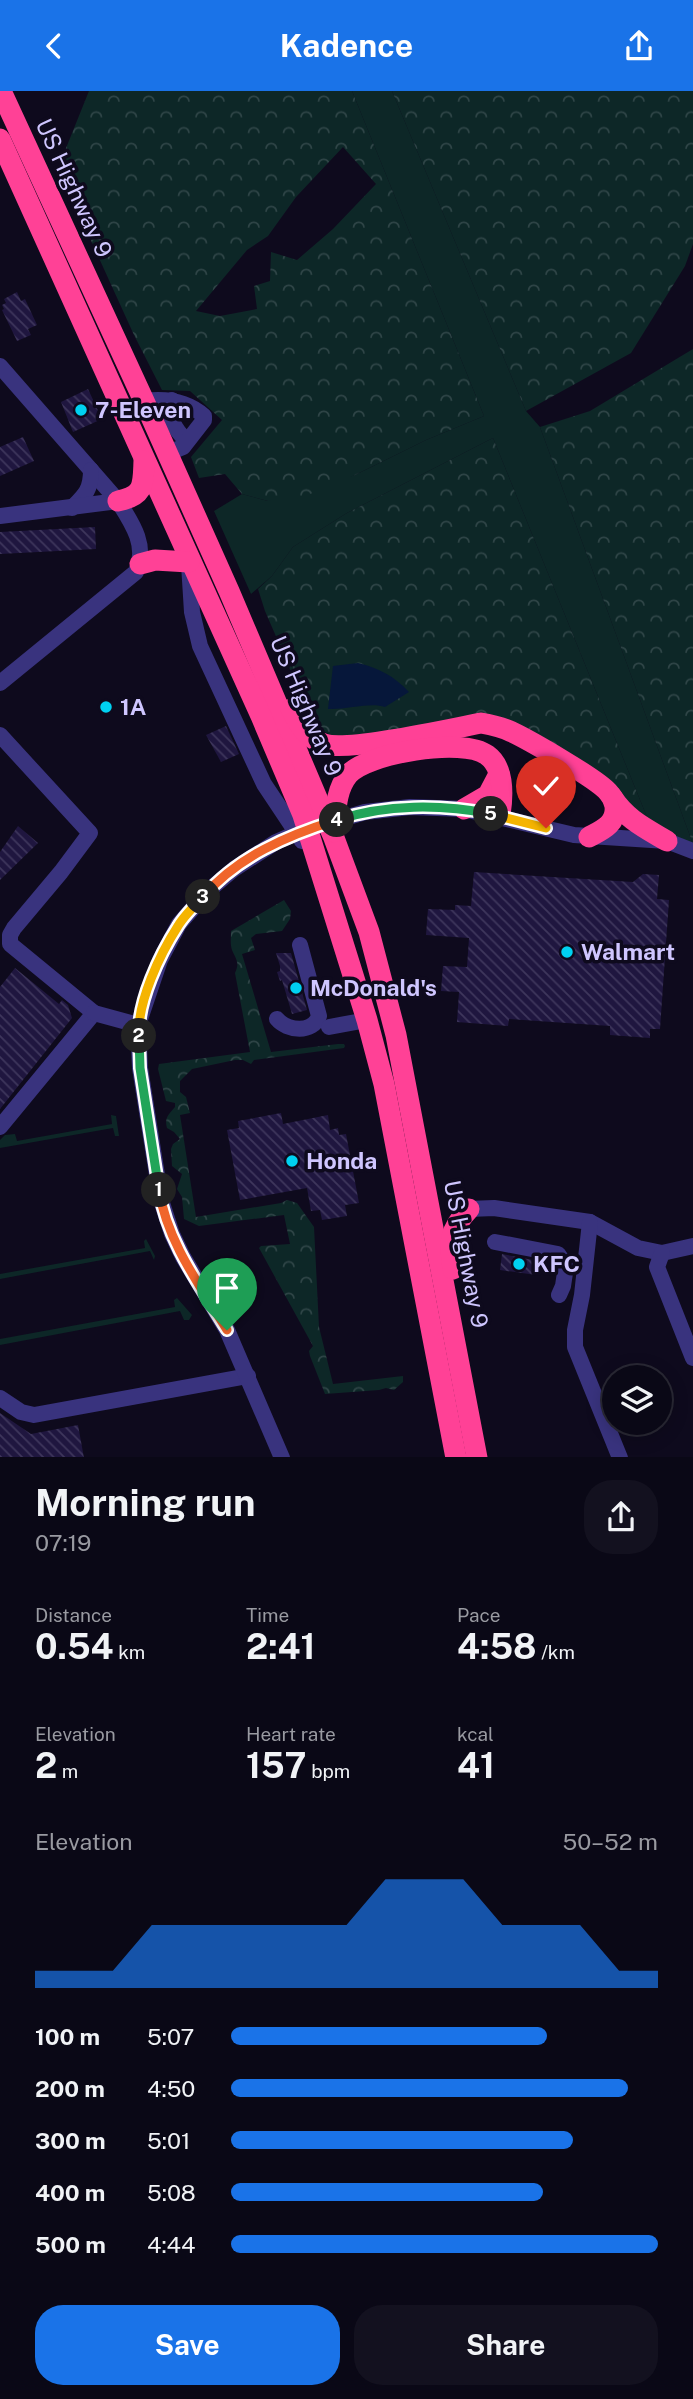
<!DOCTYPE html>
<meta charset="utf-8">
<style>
:root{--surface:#0a0816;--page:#13111f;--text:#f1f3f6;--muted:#999aa1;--line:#2a2935;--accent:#1a73e8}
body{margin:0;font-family:"Public Sans",sans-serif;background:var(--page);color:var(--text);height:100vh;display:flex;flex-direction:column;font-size:26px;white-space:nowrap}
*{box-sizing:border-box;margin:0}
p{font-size:23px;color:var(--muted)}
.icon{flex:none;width:38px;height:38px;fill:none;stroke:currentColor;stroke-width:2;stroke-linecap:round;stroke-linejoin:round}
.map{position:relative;height:1366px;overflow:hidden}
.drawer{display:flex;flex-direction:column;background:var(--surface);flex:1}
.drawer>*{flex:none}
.tools{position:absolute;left:602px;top:1274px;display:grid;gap:14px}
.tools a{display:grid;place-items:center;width:70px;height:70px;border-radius:50%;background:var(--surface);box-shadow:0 4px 18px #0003,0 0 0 2px var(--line);font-size:35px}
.pin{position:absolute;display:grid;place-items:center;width:60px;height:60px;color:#fff;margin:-72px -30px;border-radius:50% 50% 50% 0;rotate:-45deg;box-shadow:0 0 7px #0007}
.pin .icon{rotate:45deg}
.km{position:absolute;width:35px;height:35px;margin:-18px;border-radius:50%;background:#222;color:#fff;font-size:19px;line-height:35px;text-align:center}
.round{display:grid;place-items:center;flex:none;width:74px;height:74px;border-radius:28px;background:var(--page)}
.headline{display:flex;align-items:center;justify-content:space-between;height:119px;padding:0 35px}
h1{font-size:38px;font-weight:700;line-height:52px}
.figures{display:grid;grid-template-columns:repeat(3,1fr);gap:10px;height:119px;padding:7px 35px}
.figures div{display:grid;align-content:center}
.figures b{font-size:35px;font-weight:700}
.figures small{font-size:19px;font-weight:400}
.figures p{font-size:19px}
.chart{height:196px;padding:14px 35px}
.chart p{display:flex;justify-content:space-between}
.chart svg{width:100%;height:126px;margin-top:7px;fill:var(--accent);opacity:.7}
.button{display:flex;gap:14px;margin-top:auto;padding:14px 35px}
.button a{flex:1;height:80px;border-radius:28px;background:var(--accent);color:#fff;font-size:28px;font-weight:700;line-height:80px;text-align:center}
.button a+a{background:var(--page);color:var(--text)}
ul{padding:0 35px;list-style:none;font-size:23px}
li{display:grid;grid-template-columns:112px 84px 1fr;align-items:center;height:52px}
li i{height:18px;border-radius:9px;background:var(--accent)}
header{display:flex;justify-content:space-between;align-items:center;height:91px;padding:0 35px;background:var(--accent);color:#fff;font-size:32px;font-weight:700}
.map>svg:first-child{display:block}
.green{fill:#0d2727}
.forest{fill:url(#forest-crowns);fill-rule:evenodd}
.water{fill:#06173a}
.building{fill:url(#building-back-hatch)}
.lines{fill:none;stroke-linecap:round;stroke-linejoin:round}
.minor{stroke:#39337e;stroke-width:16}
.highway{stroke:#ff4196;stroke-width:21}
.split-1-casing{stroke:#fff;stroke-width:14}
.split-2-casing{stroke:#fff;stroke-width:14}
.split-3-casing{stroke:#fff;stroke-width:14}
.split-4-casing{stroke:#fff;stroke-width:14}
.split-5-casing{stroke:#fff;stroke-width:14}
.split-6-casing{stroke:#fff;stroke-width:14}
.split-1{stroke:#f0652b;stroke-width:9}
.split-2{stroke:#22a559;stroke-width:9}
.split-3{stroke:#f5b400;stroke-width:9}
.split-4{stroke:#f0652b;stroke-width:9}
.split-5{stroke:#22a559;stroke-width:9}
.split-6{stroke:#f5b400;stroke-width:9}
.poi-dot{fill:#00d1f1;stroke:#0e0a1d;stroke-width:2.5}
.labels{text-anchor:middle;stroke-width:7;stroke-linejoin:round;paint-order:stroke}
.street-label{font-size:23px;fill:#cfc6ff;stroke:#0e0a1d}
.poi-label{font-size:23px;font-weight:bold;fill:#cfc6ff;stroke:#0e0a1d;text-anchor:start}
</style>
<header><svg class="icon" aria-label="back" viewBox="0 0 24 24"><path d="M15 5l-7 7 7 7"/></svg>Kadence<svg class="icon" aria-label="share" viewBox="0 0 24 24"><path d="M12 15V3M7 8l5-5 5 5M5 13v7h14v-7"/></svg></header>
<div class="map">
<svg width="693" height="1367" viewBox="0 0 693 1367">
<defs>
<pattern id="forest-crowns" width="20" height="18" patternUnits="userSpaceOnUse" patternTransform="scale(1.75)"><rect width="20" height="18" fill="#0d2727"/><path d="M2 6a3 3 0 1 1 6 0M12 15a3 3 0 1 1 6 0" fill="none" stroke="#2f4547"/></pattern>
<pattern id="building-back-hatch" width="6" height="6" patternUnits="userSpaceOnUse" patternTransform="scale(1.75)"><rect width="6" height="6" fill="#1f163f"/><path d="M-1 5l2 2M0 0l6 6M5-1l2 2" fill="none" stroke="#3e365c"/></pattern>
</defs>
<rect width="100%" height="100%" fill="#0e0a1d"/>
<g class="green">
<polygon points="352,0 392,0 526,320 540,336 693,753 651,736 493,347 347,422 293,456 272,485 251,503 214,420 242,403 268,410 355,384 426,349 484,325"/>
<polygon points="111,1024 116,1025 119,1045 115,1045 113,1037 0,1057 0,1049 5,1044 15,1043 17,1050 112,1033"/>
<polygon points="146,1148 155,1165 154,1169 150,1160 0,1188 0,1183 145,1157 144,1150"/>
<polygon points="177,1207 192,1224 189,1229 184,1229 180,1220 0,1254 0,1248 175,1216 174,1209"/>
</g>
<g class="forest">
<path d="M89,0H352L484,325L426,349L355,384L296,409L268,410L242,403L225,383L199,387L191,366L222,329L190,300L162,299L134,244L58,77ZM343,56L376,93L333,138L297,169L271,161L270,190L254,195L257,218L220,225L196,220L247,159L268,145L296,106Z"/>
<polygon points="392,0 693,0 693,153 685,175 631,262 526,320"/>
<polygon points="693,258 693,753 540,336 590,320"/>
<polygon points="493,347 651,736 501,628 345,650 311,635 288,573 265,520 258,498 272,485 293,456 347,422"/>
<path d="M284,809L291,820L290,828L282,840L256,843L251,847L255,859L242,863L271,961L338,953H344L345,955L344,957L254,969L251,973L243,969H235L192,978L180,990V1001L186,1006L190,1022L180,1024L196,1126L281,1112L287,1109L297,1112L314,1136L319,1236L333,1293L403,1285V1291L394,1299L386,1297L379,1299L325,1303L310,1265L309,1260L313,1255L259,1157L261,1155L290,1153L284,1124L199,1135L184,1128L182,1106L177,1098L182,1083L172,1075L171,1058L173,1053L180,1048L174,1041L167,1037C164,1027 169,1023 175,1016V1012L166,1010L158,978L159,973L250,961L235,882C240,872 236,868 232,859C230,853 231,846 231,840Z"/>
</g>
<path class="water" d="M358,572C379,577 394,585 409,601L385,616C370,611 347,619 328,618L333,575Z"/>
<g class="building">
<polygon points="17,201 21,210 25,208 37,234 28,238 31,244 17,250 2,219 4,218 2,214 6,212 4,208"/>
<polygon points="88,298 102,328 73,341 61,311"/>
<polygon points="23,346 34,370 0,385 0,356"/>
<polygon points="95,436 96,458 0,463 0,441"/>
<polygon points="226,635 239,663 221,671 206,644"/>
<polygon points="18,735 38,752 0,789 0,761"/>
<polygon points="474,781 633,791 643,783 659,784 657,808 669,809 660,938 650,938 650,947 610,944 610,935 509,928 508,935 457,931 459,901 441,900 443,875 467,876 469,847 426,844 428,818 455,819 455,814 471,815"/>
<polygon points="276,862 291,862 307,919 292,923 282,889 280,890 277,881 280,880 280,875"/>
<polygon points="15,877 59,913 62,909 68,914 72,927 0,1018 0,896"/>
<polygon points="281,1022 283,1033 328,1024 330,1039 338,1037 339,1044 346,1043 359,1112 345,1114 347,1125 322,1129 320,1119 311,1120 307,1097 240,1109 227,1039 239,1037 238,1030"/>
<polygon points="502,1163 538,1170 536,1184 500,1179"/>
<polygon points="0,1322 31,1343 78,1334 84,1367 0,1367"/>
</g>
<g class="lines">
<g class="minor">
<path d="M0,275L118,410C132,432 148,455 136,481L0,592"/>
<path d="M172,309C168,327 174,338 187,350"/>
<path d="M144,310C167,307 187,310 204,325V329L183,356L168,362"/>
<path d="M72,417C85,404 91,399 91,379"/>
<polyline points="0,425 118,410"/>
<polyline points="189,473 192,521 200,555 264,693 302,750"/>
<polyline points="0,644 90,742 61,781 14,837 10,844 10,853 94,922 0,1036"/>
<polyline points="94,922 138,934"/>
<path d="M277,928C287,940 313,943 319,925L300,854"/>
<polyline points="329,936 367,929"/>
<polyline points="469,1118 494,1117 590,1131 638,1157 662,1162 693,1155"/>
<polyline points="590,1131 582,1204 575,1239 575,1256 620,1367"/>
<polyline points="495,1151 558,1163 566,1175 563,1195 559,1204"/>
<polyline points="662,1162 657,1176 693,1267"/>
<polyline points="0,1307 21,1321 34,1324 248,1285"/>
<polyline points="282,1367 227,1239 183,1166 172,1143 161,1109 140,977 138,934 160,869 179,833 208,800 234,778 276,751 301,740 365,721 410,716 464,718 574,744 667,750 693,760"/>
</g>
<g class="highway">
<polyline points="1,0 144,310 229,500 334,747 369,841 396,944 477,1367"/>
<polyline points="0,48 261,625 303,724 367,929 384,993 456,1367"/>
<path d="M118,410C145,405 143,393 144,370"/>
<polyline points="140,473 155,469 189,471"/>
<path d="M291,618C299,633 306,647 324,653C348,661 450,638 481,632C492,634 502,636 512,641C529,649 597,688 608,701C612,705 614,710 615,715C617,733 602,739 589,746"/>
<path d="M612,706C626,728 645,737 667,750"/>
<polyline points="464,718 488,704 499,683"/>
<path d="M334,741C336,722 335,700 348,684C366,662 463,646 487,664C505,677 503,705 500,724"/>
<path d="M453,1178C449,1151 449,1139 469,1118"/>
</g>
</g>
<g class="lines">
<defs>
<path id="split-1" d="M159,1099C167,1151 201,1196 227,1239"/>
<polyline id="split-2" points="139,945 140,977 159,1099"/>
<path id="split-3" d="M139,945C137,911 160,863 178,835C184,825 194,815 203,806"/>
<path id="split-4" d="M203,806C237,766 288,744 337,729"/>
<path id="split-5" d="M337,729C386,713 441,713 491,723"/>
<polyline id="split-6" points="491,723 546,737"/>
</defs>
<use href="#split-1" class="split-1-casing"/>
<use href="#split-2" class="split-2-casing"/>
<use href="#split-3" class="split-3-casing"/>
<use href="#split-4" class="split-4-casing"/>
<use href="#split-5" class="split-5-casing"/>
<use href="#split-6" class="split-6-casing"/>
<use href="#split-1" class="split-1"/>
<use href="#split-2" class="split-2"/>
<use href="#split-3" class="split-3"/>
<use href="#split-4" class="split-4"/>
<use href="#split-5" class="split-5"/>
<use href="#split-6" class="split-6"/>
</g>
<g class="poi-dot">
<circle cx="81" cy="319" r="7"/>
<circle cx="106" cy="616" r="7"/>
<circle cx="567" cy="861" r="7"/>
<circle cx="296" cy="897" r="7"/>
<circle cx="292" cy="1070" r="7"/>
<circle cx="519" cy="1173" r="7"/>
</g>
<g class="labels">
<g class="street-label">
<text transform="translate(74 97) rotate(65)" y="8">US Highway 9</text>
<text transform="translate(306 615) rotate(67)" y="8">US Highway 9</text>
<text transform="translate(466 1163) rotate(79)" y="8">US Highway 9</text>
</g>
<g class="poi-label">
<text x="95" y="327">7-Eleven</text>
<text x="120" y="624">1A</text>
<text x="581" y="869">Walmart</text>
<text x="310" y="905">McDonald's</text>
<text x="306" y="1078">Honda</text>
<text x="533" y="1181">KFC</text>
</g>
</g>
</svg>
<div class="tools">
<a><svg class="icon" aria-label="layers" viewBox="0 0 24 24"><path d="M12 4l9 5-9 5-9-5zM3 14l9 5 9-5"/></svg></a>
</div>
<div class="pin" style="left:227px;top:1239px;background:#1e9e55"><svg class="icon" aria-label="arrive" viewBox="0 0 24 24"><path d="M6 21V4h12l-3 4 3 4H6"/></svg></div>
<div class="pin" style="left:546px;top:737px;background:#d93025"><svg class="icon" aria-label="check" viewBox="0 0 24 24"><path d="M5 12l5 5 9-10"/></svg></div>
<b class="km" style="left:159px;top:1099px">1</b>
<b class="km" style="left:139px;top:945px">2</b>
<b class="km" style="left:203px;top:806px">3</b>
<b class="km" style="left:337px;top:729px">4</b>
<b class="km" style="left:491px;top:723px">5</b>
</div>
<section class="drawer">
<div class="headline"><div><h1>Morning run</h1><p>07:19</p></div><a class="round"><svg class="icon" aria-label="share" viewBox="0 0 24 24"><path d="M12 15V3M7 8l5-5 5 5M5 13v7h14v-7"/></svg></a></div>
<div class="figures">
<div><p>Distance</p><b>0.54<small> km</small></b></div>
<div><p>Time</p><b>2:41</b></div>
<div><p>Pace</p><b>4:58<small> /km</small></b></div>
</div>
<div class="figures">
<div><p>Elevation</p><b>2<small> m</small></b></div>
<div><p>Heart rate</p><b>157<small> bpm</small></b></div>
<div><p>kcal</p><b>41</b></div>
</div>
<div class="chart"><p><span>Elevation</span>50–52 m</p>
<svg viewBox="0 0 160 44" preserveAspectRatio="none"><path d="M0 44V38L10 38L20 38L30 22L40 22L50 22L60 22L70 22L80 22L90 6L100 6L110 6L120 22L130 22L140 22L150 38L160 38V44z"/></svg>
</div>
<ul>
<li><b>100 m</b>5:07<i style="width:74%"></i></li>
<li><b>200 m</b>4:50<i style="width:93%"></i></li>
<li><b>300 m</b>5:01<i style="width:80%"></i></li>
<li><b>400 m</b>5:08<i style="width:73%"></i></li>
<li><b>500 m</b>4:44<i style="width:100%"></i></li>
</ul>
<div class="button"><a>Save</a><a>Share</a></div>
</section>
